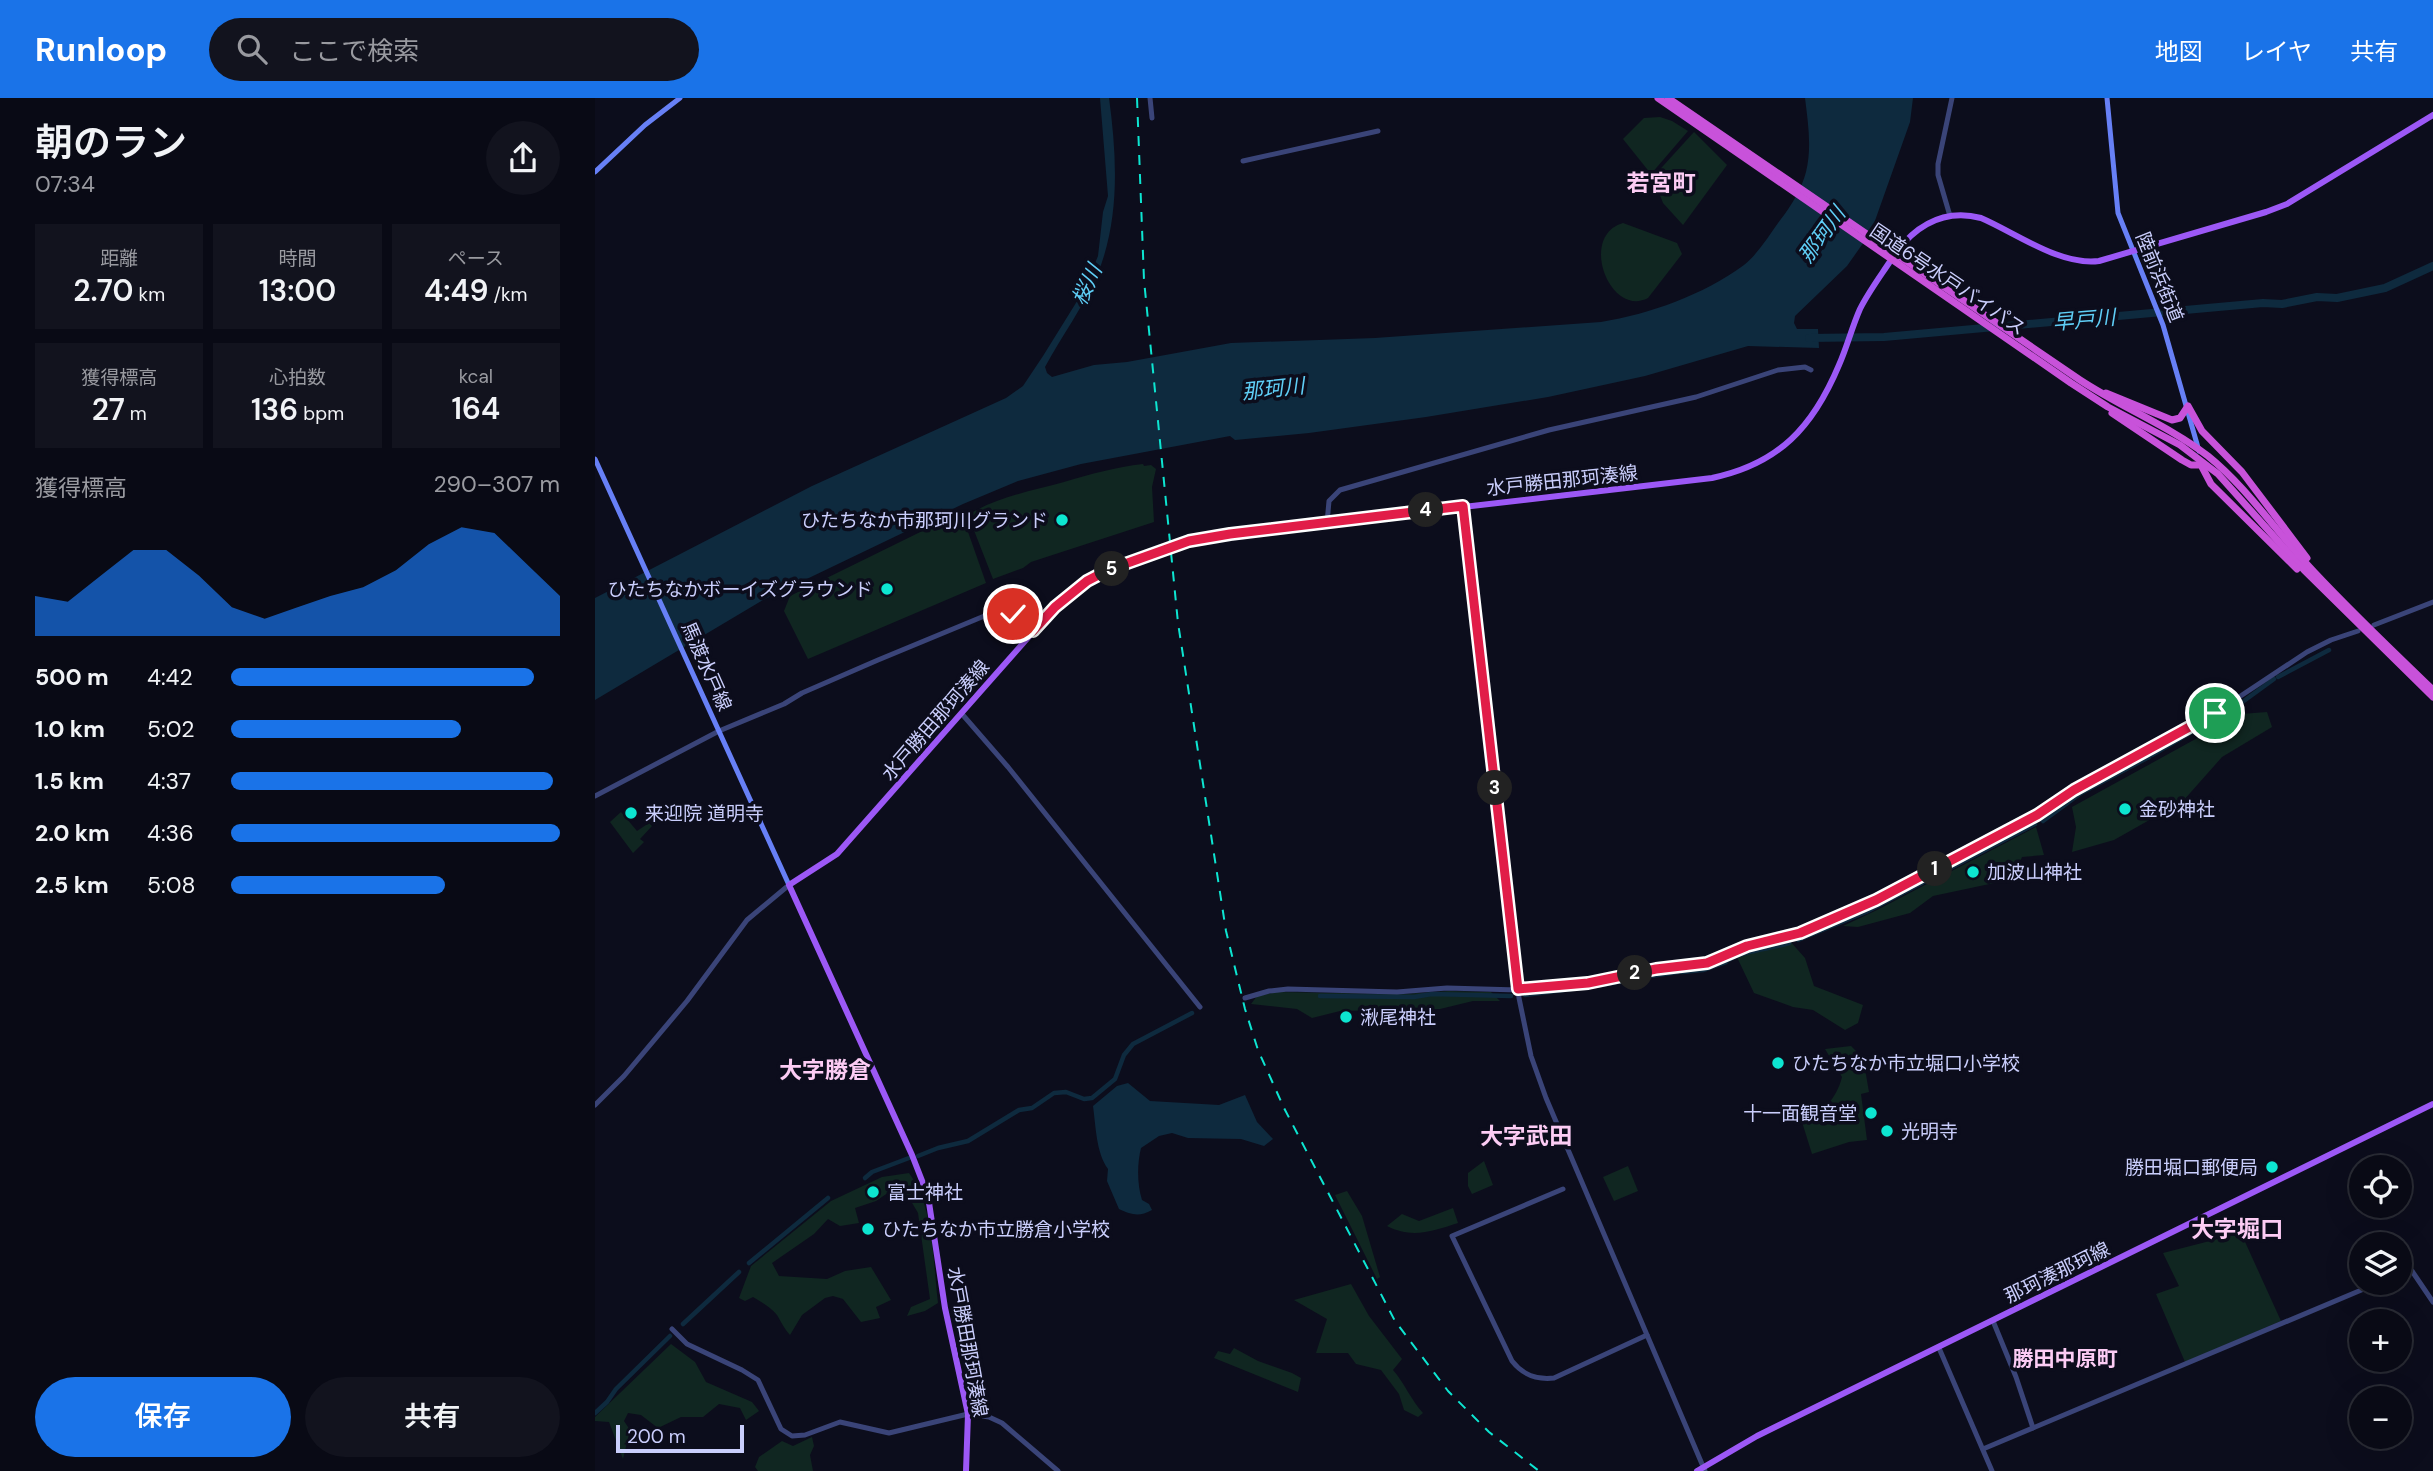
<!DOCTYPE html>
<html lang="ja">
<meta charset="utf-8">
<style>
:root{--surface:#090a15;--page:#12131e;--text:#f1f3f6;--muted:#999aa0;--line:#292b34;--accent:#1a73e8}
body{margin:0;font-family:"DM Sans","Noto Sans JP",sans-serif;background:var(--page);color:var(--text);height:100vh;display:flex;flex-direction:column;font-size:26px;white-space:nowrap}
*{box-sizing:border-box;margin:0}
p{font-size:23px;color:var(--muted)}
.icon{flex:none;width:38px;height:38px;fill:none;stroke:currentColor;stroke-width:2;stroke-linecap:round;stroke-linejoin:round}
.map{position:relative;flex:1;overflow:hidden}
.details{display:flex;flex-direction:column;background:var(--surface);width:595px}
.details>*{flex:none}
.tools{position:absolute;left:1754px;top:1057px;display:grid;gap:14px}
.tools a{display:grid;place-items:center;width:63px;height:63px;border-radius:50%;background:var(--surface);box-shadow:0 7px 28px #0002,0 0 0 2px var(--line);font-size:35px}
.scale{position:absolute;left:21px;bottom:18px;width:128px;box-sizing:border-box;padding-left:7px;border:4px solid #cacefc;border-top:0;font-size:19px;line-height:24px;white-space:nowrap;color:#cacefc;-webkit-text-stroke:5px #0c0d1c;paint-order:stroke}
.pin{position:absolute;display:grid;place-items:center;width:60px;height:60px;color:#fff;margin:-30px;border:4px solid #fff;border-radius:50%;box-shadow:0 2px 7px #0007}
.km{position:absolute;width:35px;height:35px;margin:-18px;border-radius:50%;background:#222;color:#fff;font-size:19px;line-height:35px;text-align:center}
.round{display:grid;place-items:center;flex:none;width:74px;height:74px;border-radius:37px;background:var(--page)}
.headline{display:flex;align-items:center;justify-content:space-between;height:119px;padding:0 35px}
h1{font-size:38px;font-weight:600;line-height:52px}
.stats{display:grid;grid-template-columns:repeat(3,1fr);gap:10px;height:119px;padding:7px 35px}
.stats div{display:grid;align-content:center;border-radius:0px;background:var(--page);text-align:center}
.stats b{font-size:30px;font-weight:600}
.stats small{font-size:19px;font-weight:400}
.stats p{font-size:19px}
.chart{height:196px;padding:14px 35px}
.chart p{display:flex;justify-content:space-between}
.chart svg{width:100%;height:126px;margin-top:7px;fill:var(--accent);opacity:.7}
.button{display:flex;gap:14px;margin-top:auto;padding:14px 35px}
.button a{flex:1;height:80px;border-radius:42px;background:var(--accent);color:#fff;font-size:28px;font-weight:600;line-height:80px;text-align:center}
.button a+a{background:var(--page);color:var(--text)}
ul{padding:0 35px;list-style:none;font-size:23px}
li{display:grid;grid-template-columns:112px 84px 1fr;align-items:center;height:52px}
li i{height:18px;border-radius:9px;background:var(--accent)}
header{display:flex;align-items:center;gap:42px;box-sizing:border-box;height:98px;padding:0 35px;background:var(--accent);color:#fff}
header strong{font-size:33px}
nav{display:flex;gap:38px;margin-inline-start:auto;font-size:24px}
.search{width:490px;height:63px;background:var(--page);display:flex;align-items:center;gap:18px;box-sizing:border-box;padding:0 24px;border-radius:38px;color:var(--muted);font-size:26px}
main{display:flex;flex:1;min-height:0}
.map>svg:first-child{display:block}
.green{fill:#102621}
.water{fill:#0e2a3e}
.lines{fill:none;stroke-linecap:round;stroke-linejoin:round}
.canal{stroke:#0e2a3e;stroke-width:4.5}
.river{stroke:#0e2a3e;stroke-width:8}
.tertiary{stroke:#3a4478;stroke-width:5}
.secondary{stroke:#6780f6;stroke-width:5}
.primary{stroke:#9c58f6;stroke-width:6}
.trunk{stroke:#c852da;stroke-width:7}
.rail{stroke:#0de5d1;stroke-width:2;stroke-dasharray:10 9;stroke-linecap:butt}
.route-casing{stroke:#fff;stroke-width:14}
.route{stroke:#e11d48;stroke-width:9}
.poi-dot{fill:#0de5d1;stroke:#0c0d1c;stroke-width:2.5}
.labels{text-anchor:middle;stroke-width:7;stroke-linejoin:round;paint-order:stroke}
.street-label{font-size:19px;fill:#cacefc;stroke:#0c0d1c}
.poi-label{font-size:19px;fill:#cacefc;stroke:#0c0d1c;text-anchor:start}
.water-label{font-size:21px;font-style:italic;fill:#5fcef6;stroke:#0c0d1c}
.neighbourhood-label{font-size:21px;font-weight:bold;fill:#fcccf4;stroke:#0c0d1c}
.quarter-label{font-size:23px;font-weight:bold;fill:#fcccf4;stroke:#0c0d1c}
</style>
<header>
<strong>Runloop</strong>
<div class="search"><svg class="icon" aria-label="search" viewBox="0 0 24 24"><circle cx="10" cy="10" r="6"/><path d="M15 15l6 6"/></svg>ここで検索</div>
<nav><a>地図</a><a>レイヤ</a><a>共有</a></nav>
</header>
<main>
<section class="details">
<div class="headline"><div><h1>朝のラン</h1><p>07:34</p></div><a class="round"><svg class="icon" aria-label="share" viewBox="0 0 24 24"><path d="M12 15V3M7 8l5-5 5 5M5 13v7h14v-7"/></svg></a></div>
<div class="stats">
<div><p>距離</p><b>2.70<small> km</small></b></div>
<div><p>時間</p><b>13:00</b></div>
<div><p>ペース</p><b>4:49<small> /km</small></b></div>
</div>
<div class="stats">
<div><p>獲得標高</p><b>27<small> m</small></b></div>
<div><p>心拍数</p><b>136<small> bpm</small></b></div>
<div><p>kcal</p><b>164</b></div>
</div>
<div class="chart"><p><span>獲得標高</span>290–307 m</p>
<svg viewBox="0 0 160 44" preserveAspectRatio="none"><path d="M0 44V30L10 32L20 23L30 14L40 14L50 23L60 34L70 38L80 34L90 30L100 27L110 21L120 12L130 6L140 8L150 19L160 30V44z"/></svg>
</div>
<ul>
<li><b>500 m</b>4:42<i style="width:92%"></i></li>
<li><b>1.0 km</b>5:02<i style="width:70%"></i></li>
<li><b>1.5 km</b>4:37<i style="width:98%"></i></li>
<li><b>2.0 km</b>4:36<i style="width:100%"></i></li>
<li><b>2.5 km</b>5:08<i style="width:65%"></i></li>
</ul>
<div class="button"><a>保存</a><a>共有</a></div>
</section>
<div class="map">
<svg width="1838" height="1373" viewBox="0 0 1838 1373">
<rect width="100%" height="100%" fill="#0c0d1c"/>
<g class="green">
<polygon points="1065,19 1077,23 1093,33 1056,76 1028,41 1049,20"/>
<polygon points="1099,34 1132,67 1088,127 1068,105 1058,79"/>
<path d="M1028,125L1082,145L1087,156L1053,200C1015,220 983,138 1028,125Z"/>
<path d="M548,366L549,368L556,367L561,371L557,389L559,424L436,464L428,470L398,481L373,417C402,399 436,393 469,384C496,376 521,369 548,366Z"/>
<polygon points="366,414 391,485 213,561 189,513 195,498"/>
<polygon points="1672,614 1677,629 1627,659 1588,703 1519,742 1477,754 1481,729 1477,709 1646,616"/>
<polygon points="26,714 42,733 54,725 57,728 45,741 49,744 38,755 15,724"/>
<polygon points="1441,729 1449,757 1427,759 1418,781 1338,798 1315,815 1263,829 1248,828 1282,812"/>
<polygon points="1194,842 1210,860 1219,888 1268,907 1263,925 1250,932 1218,912 1198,909 1159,895 1140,855"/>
<polygon points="854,893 896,894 905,903 878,903 845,911 745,913 717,920 702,911 656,906 662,898 682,894 808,896"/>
<path d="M1256,948L1265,957L1256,964L1263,971H1270L1274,994L1266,996L1272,1042L1254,1044L1217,1056L1207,1024C1228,1014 1241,1002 1247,979L1230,951Z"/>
<polygon points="889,1063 898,1087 877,1096 873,1088 873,1075"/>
<polygon points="1033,1068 1043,1093 1019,1103 1008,1079"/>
<path d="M314,1075C339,1108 338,1164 343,1205L330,1213L312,1218L316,1209L335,1201L323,1115L313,1098L300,1090L281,1103L260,1110L264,1125L245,1128L233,1121L219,1136L177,1165L184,1178L232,1181L250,1173L276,1169L296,1202L281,1209L285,1220L266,1224L248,1201L238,1198L230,1200L207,1217L195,1237C189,1230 186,1224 182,1217C176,1209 166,1204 158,1199L150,1203L144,1200L156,1168L236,1103L287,1079Z"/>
<polygon points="752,1093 767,1118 785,1179 782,1181 740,1097"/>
<path d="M858,1110L863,1125C838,1133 817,1141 792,1128L807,1116L824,1123Z"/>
<polygon points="1646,1135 1686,1223 1590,1264 1561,1196 1584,1188 1568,1155"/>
<path d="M756,1186L774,1218L807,1261L798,1272C810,1286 816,1302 828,1315L823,1319L809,1312L804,1296L786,1272L761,1266L753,1255H721L732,1221L699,1202Z"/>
<polygon points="76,1246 100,1264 111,1284 157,1304 164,1313 151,1322 145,1310 124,1306 108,1319 86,1319 63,1330 46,1317 33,1315 29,1323 35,1332 28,1361 14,1324 0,1323 0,1319"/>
<polygon points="639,1250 663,1263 697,1275 706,1280 703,1294 619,1260 623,1253 635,1256"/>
<polygon points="217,1339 219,1348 215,1357 218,1373 163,1373 160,1369 164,1359 187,1343 198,1348"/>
</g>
<g class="water">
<path d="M505,0H514C522,59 525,120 503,175C489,208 466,239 450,269L452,275L457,279L499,267L532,264L636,245L780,240L1006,224C1055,216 1108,197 1149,167C1164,155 1175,136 1186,121C1196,108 1207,90 1211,74C1217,49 1213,25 1210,0H1318L1315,24L1276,134L1252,168L1200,218L1199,225L1202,231H1223L1224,250L1153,248L1050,278L953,299L831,319L714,335L640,342L635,338L486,366L423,383L368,406L168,502L0,602V500L217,388L411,300L428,288L448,258L489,192L503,158L508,114L513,98Z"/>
<path d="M533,985L555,1003L624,1007L650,997L662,1024L678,1041L669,1048L646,1041L593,1040L577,1035L564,1038L546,1050C542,1066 542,1086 547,1102L554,1106L557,1112C544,1119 537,1117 524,1111L512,1083L513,1071C501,1054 501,1029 498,1008L522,988Z"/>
</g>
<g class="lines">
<g class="canal">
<polyline points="1683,579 1734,552"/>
<polyline points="1646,605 1679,581"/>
<polyline points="1557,657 1643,607"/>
<polyline points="1448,723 1486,695 1554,659"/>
<polyline points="1203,842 1271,814 1440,726"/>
<path d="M1133,862C1154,851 1172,852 1194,845"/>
<polyline points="1087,874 1108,872 1131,864"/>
<polyline points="930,897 1007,887 1042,880 1083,874"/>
<polyline points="725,898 819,899 837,896 916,898"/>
<polyline points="323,1058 343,1050 373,1043 424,1012 437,1010 459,995 471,994 489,1001 497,1000 520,981 529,957 538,946 597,915"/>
<polyline points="270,1080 277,1074 314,1060"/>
<polyline points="154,1165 233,1100"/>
<polyline points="88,1226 144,1174"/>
<polyline points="0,1315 12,1304 21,1291 75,1238"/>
</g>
<polyline class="river" points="1214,240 1289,239 1668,205 1687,206 1722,199 1742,200 1790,190 1838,168"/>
<g class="tertiary">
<polyline points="555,0 557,20"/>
<polyline points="648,63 783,33"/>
<polyline points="1355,118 1343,77 1343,66 1357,0"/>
<polyline points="868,408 924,900 936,958 951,1000 1110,1373"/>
<polyline points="732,425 734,403 745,392 954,332 1101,299 1183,272 1210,269 1216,272"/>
<polyline points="1779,527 1838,504"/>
<polyline points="367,616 413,669 605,909"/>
<path d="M0,698L124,633L189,606L207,595L283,562L399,514C416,511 426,523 438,533"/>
<polyline points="650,900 674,893 693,891 802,894 852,890 923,892 993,885 1061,871 1112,865 1152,848 1195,839 1281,802 1442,717 1479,692 1620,615 1712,554 1736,542 1763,533"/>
<polyline points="0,1007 29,978 92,903 152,822 194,787"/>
<path d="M968,1091L857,1138L917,1263C928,1277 941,1282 959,1280L1052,1237"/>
<polyline points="1804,1176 1817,1173 1838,1204"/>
<polyline points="1398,1223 1421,1279 1438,1330"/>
<polyline points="77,1231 92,1246 147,1272 163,1282 186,1331 197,1338 210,1337 245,1324 294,1335 373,1316 394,1319 407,1325 463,1373"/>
<polyline points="1344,1250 1397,1373"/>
<polyline points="1388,1351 1783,1185"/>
</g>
<g class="secondary">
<polyline points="1512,0 1523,115 1568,227 1604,353"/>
<polyline points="0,74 50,27 85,0"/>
<polyline points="0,361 194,787"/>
</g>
<g class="primary">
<path d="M1302,153C1324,125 1351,111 1386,120C1421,135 1465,168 1504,163L1671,114L1692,106L1838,17"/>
<path d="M371,1373L373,1316L350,1210L333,1098L317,1057L194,787L242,756L460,509C490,481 523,468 561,455C580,448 599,441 619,438L1117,380C1184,366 1218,329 1244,267C1252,249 1257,229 1265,211C1273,195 1284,180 1294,165"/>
<polyline points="1102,1373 1162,1338 1838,1006"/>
</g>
<g class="trunk">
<polyline points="1063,0 1476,285 1513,309 1585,347 1623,376 1709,472 1838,599"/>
<path d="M1073,0L1485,282C1526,309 1574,328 1613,358C1650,388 1678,429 1710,464C1750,508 1795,550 1838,592"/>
<polyline points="1511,295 1577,322 1585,320 1593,308 1607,333 1647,374 1712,460"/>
<polyline points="1517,315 1587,362 1596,367 1606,367 1616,386 1702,471"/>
</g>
<polyline class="rail" points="542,0 549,182 583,525 631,833 650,911 663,952 689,1010 800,1223 853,1293 894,1334 944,1373"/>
</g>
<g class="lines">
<defs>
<polyline id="route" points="418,516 438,533 460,509 492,483 513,472 594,443 635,436 868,408 923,891 993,885 1061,871 1112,865 1152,848 1205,835 1281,802 1442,717 1479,692 1620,615"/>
</defs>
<use href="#route" class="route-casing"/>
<use href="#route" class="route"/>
</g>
<g class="poi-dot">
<circle cx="467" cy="422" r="7"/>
<circle cx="292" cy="491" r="7"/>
<circle cx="1530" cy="711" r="7"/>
<circle cx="36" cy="715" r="7"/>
<circle cx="1378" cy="774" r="7"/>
<circle cx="751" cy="919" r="7"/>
<circle cx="1183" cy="965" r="7"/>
<circle cx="1276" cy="1015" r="7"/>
<circle cx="1292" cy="1033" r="7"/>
<circle cx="1677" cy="1069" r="7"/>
<circle cx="278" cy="1094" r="7"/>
<circle cx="273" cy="1131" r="7"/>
</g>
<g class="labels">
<g class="street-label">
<text transform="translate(1565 179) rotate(68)" y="7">陸前浜街道</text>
<text transform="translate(1353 181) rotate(34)" y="7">国道6号水戸バイパス</text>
<text transform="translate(967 382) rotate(-6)" y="7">水戸勝田那珂湊線</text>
<text transform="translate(112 568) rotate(66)" y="7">馬渡水戸線</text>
<text transform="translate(340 622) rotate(-49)" y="7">水戸勝田那珂湊線</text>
<text transform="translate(1462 1174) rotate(-26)" y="7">那珂湊那珂線</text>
<text transform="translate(373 1244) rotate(80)" y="7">水戸勝田那珂湊線</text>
</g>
<g class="poi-label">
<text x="453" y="429" text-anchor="end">ひたちなか市那珂川グランド</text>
<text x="278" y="498" text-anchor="end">ひたちなかボーイズグラウンド</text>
<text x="1544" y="718">金砂神社</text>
<text x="50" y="722">来迎院 道明寺</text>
<text x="1392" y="781">加波山神社</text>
<text x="765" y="926">湫尾神社</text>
<text x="1197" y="972">ひたちなか市立堀口小学校</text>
<text x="1262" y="1022" text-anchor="end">十一面観音堂</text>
<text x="1306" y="1040">光明寺</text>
<text x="1663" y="1076" text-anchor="end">勝田堀口郵便局</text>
<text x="292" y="1101">富士神社</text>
<text x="287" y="1138">ひたちなか市立勝倉小学校</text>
</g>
<g class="water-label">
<text transform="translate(1227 137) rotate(-54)" y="7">那珂川</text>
<text transform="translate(492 187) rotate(-65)" y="7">桜川</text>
<text transform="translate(1489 222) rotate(-5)" y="7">早戸川</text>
<text transform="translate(678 291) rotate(-6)" y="7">那珂川</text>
</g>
<g class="neighbourhood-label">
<text x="1470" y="1268">勝田中原町</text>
</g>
<g class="quarter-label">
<text x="1066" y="93">若宮町</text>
<text x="230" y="980">大字勝倉</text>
<text x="931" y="1046">大字武田</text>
<text x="1642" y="1139">大字堀口</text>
</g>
</g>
</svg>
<div class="tools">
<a><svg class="icon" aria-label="locate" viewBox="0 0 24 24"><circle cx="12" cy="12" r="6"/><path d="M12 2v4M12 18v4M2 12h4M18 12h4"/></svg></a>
<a><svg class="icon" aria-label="layers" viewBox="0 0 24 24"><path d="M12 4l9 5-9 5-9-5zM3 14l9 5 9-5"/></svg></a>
<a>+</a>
<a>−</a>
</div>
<div class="scale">200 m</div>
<div class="pin" style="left:1620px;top:615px;background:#1e9e55"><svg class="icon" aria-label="arrive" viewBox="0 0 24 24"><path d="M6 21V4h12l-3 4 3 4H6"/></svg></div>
<div class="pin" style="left:418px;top:516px;background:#d93025"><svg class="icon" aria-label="check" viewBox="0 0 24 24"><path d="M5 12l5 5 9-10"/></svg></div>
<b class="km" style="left:1340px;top:771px">1</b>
<b class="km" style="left:1040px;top:875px">2</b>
<b class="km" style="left:900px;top:690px">3</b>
<b class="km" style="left:831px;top:412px">4</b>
<b class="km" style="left:517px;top:471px">5</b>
</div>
</main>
